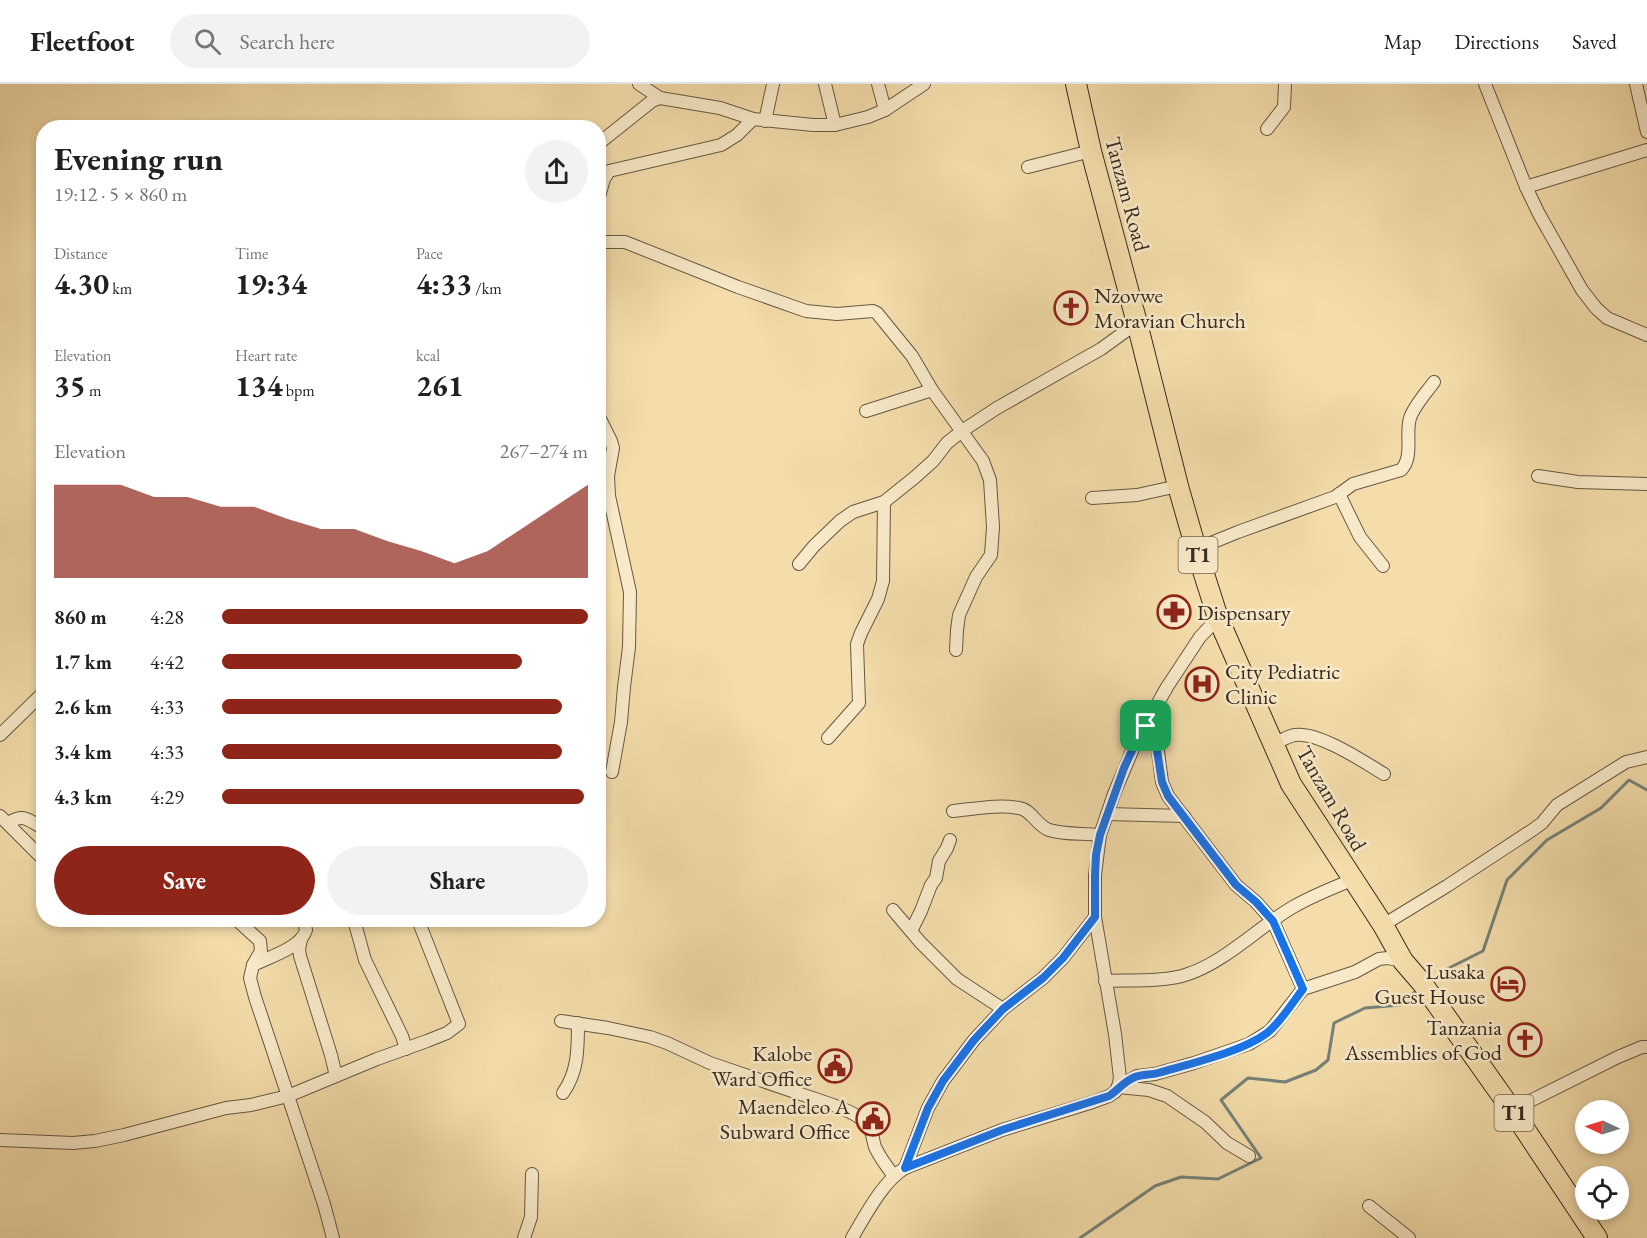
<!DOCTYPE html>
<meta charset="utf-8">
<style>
:root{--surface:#fff;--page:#f2f2f2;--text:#202124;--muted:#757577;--line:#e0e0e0;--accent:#8f2418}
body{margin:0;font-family:"EB Garamond",serif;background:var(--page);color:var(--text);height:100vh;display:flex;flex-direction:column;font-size:22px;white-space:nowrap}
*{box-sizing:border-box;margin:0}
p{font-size:20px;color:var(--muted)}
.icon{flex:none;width:33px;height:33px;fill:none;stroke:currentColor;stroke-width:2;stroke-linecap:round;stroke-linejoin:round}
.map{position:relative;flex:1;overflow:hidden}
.sheet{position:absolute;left:36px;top:36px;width:570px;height:807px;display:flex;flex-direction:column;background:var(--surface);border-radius:24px;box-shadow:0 3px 9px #0003}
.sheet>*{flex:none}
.needle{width:39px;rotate:274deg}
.fabs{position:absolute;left:1575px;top:1016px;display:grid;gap:12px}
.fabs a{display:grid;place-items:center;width:54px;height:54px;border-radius:50%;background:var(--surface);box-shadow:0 3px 9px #0003;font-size:30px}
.pin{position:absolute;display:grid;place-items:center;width:51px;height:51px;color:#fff;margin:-26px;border-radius:12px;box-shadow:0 3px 9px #0006}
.round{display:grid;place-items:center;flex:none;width:63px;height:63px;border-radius:32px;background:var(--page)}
.overview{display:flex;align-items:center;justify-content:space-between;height:102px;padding:0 18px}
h1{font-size:33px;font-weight:700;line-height:45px}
.stats{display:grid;grid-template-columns:repeat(3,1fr);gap:9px;height:102px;padding:6px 18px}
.stats div{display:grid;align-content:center}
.stats b{font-size:30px;font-weight:700}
.stats small{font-size:16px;font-weight:400}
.stats p{font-size:16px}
.chart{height:168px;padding:12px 18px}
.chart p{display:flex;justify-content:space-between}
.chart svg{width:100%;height:108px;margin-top:6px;fill:var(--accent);opacity:.7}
.button{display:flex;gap:12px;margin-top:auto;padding:12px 18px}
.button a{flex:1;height:69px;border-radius:36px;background:var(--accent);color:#fff;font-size:24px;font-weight:700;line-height:69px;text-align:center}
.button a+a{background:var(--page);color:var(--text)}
ul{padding:0 18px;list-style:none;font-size:20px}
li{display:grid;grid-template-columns:96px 72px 1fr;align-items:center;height:45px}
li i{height:15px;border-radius:8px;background:var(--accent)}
header{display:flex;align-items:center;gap:36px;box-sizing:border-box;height:84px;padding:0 30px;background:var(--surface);border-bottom:2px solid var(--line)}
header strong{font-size:28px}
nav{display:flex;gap:33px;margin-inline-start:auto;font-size:21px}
.search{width:420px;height:54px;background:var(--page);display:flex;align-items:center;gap:15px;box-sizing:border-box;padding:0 21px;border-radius:33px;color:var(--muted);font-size:22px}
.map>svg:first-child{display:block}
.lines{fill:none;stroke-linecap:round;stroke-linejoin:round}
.stream{stroke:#758178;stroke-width:3}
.minor-casing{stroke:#665844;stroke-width:14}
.trunk-casing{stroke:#372b21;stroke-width:22}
.minor{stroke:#f8e9c8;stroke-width:12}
.trunk{stroke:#f4ddab;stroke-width:20}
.route-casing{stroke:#fff;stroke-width:12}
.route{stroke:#1a73e8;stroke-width:8}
.labels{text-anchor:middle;stroke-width:5;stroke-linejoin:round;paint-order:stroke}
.shield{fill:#f8e9c8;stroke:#716453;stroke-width:1.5}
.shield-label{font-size:21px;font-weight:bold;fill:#372b21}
.street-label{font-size:22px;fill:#372b21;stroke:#f8e9c8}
.poi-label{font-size:22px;fill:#372b21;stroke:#f8e9c8;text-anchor:end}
</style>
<header>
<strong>Fleetfoot</strong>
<div class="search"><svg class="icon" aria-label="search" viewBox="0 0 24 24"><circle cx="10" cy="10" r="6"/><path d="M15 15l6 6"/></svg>Search here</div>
<nav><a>Map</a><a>Directions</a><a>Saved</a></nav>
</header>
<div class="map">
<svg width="1647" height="1154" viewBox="0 0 1647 1154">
<rect width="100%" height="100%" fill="#f4ddab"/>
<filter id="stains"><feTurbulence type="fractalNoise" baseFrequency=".00333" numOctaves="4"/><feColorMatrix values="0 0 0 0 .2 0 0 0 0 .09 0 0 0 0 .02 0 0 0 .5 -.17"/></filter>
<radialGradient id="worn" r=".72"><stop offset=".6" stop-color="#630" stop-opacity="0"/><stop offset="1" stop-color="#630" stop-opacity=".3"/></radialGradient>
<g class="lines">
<g class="stream">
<polyline points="1445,886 1483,867 1507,796 1547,756 1601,724 1629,696 1647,706"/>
<polyline points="1080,1154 1155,1102 1181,1093 1218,1095 1261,1074 1221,1016 1248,994 1285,998 1316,986 1328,976 1334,939 1365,924 1400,921 1417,906"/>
</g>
<defs>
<g id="minor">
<polyline points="639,0 660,14"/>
<polyline points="825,0 835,41"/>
<polyline points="878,0 885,26"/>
<polyline points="1485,0 1526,103 1539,130 1582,206 1596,224 1607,234 1647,251"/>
<polyline points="1636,0 1647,48"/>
<polyline points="765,37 773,0"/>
<polyline points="1267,45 1284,23 1285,0"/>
<polyline points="598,60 652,17 660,14 720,24 753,35 813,41 835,41 868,33 885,26 924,0"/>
<polyline points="1028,83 1091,67"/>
<polyline points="1526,103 1647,66"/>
<polyline points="598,116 604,95 609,87 721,61 737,51 753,35"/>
<polyline points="598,158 625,158 738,203 806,227 837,230 873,227 877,229 912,272 932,306 983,377 990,396 993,443 991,471 976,493 959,531 957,546 956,566"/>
<polyline points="866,327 932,306"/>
<polyline points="598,331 611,357 613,364 608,392 609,412 630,508 629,563 624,603 621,638 612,688"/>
<polyline points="1538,392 1578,398 1647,400"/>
<polyline points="1339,410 1360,453 1383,482"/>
<polyline points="1092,414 1137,411 1178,402"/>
<path d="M1196,465L1238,448L1335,413L1353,400L1401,386C1414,373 1405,350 1410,334C1414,322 1426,309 1434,298"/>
<polyline points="799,480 814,462 840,437 853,428 884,418 914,394 933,377 947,359 962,347 997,324 1101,265 1137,239"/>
<polyline points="1146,642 1157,660 1162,698 1168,712 1236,801 1256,818 1273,837 1303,905"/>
<polyline points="0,651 44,608"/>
<polyline points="828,654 859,619 857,560 861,549 878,515 883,497 884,418"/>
<path d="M1274,660C1280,657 1288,652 1295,651C1318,647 1364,678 1384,690"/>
<path d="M953,727C974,725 998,720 1019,724C1032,726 1036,741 1049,746C1065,751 1084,749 1100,751"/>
<polyline points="1107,730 1184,732"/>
<polyline points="0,732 44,776"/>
<path d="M8,739C25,729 28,736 44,745"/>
<polyline points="893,826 920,858 957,895 1003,925"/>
<polyline points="237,836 260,857 261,867 253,881"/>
<path d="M304,836L306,846C301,864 269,873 253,881L250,894L255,913L324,1120L333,1154"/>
<polyline points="354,836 365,876 402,952 406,965"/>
<polyline points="1383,841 1447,802 1534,745 1542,739 1557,721 1626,678 1647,673"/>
<polyline points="911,847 921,827 931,801 936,794 939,777 947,764 950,756"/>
<polyline points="301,856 299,865 300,872 331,971 336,992"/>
<path d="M1105,897C1128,896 1168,898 1188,890C1225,878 1260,842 1293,823C1312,812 1332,804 1352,796"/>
<path d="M561,937L608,944L650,953L667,959L710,979L833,1021C846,1026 863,1032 870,1045C873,1051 873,1057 875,1063C880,1074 887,1083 894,1092"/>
<polyline points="1118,1003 1137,992 1155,990 1194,979 1249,960 1270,947 1303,905 1355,888 1379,875 1388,874 1403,877"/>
<polyline points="1118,1003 1149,1006 1167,1012 1205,1038 1227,1059 1249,1072"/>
<path d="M563,1009C578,988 578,965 578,939"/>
<polyline points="1512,1026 1618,973 1642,963 1647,963"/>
<polyline points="0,1056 73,1059 95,1057 124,1051 226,1024 251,1021 288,1012 377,975 427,957 447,949 459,940 420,841"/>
<polyline points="905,1084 928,1024 943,997 974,956 1003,925 1043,894 1063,874 1095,833"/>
<polyline points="1369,1122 1409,1154"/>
<polyline points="524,1154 531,1133 532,1090"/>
<path d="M852,1154C865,1132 883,1097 905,1084L1002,1046L1093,1018L1109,1012L1115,1008L1118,1003L1120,994L1115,950L1095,833V791L1100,751L1114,710L1135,660L1167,603L1200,553L1218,534"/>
</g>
<polyline id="trunk" points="1076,0 1091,67 1137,239 1178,402 1196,465 1218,534 1291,700 1383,841 1403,877 1422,899 1512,1026 1597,1154"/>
</defs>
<use href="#minor" class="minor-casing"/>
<use href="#trunk" class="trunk-casing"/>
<use href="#minor" class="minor"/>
<use href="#trunk" class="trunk"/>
</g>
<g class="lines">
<defs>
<path id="route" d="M1146,642L1156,660L1162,698L1168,712L1236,801L1256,818L1273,837L1303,905C1293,918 1280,939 1267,949C1242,968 1189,980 1158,989C1151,991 1142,990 1135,993C1123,998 1118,1006 1109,1012L1002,1046L905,1084L928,1024L943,997L974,956L1003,925L1043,894L1063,874L1095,833V791L1096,771L1100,751L1124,684L1135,660Z"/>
</defs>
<use href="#route" class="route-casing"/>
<use href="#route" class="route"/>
</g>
<defs>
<symbol id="church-ring" viewBox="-11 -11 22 22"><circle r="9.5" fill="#f8e9c8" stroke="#8f2418" stroke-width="1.5"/><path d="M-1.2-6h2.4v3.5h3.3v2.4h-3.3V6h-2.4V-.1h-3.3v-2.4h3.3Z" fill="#8f2418"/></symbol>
<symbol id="pharmacy-ring" viewBox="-11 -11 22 22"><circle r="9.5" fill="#f8e9c8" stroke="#8f2418" stroke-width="1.5"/><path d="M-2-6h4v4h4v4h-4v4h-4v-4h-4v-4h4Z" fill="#8f2418"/></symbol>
<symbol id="hospital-ring" viewBox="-11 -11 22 22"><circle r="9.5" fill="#f8e9c8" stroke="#8f2418" stroke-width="1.5"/><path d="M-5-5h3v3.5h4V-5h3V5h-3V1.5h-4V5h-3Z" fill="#8f2418"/></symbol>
<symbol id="hotel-ring" viewBox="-11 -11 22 22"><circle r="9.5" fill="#f8e9c8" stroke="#8f2418" stroke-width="1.5"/><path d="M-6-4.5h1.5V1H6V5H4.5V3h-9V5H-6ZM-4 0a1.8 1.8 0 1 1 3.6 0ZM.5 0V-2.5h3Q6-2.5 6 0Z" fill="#8f2418"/></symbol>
<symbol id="civic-ring" viewBox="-11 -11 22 22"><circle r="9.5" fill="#f8e9c8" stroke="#8f2418" stroke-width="1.5"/><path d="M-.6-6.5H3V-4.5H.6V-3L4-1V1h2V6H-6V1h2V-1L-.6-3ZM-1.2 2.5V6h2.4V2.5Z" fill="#8f2418"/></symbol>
</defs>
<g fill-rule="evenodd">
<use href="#church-ring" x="1052" y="205" width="38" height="38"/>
<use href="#pharmacy-ring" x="1155" y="509" width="38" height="38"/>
<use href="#hospital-ring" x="1183" y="581" width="38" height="38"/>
<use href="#hotel-ring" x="1489" y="881" width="38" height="38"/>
<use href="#church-ring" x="1506" y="937" width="38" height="38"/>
<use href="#civic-ring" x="816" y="963" width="38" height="38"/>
<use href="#civic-ring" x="854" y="1016" width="38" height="38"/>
</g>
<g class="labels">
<g class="shield">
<rect x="1178.5" y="453" width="39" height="36" rx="4.5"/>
<rect x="1494.5" y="1011" width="39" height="36" rx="4.5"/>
</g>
<g class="shield-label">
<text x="1198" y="478">T1</text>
<text x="1514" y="1036">T1</text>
</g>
<g class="street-label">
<text transform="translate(1128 110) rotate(75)" y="8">Tanzam Road</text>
<text transform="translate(1332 714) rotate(60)" y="8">Tanzam Road</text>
</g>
<g class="poi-label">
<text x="1094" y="219" text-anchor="start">Nzovwe<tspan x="1094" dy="25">Moravian Church</tspan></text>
<text x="1197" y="536" text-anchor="start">Dispensary</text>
<text x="1225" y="595" text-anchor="start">City Pediatric<tspan x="1225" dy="25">Clinic</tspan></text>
<text x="1485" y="895">Lusaka<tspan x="1485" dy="25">Guest House</tspan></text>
<text x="1502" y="951">Tanzania<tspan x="1502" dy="25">Assemblies of God</tspan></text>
<text x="812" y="977">Kalobe<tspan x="812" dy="25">Ward Office</tspan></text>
<text x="850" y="1030">Maendeleo A<tspan x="850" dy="25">Subward Office</tspan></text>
</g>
</g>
<rect width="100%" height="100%" filter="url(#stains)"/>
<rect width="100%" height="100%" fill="url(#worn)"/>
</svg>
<div class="fabs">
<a><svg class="needle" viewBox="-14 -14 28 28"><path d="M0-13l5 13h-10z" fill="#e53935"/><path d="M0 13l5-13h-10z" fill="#757577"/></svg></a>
<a><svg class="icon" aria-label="locate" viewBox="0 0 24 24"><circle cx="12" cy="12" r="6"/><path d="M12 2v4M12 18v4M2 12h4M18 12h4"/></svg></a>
</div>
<div class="pin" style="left:1146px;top:642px;background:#1e9e55"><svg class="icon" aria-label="arrive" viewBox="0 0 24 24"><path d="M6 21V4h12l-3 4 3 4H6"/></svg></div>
<section class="sheet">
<div class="overview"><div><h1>Evening run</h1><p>19:12 · 5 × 860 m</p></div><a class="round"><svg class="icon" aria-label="share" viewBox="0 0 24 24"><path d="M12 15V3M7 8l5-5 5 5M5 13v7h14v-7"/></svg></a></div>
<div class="stats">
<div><p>Distance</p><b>4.30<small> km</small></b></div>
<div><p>Time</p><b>19:34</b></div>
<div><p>Pace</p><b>4:33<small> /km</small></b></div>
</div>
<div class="stats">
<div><p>Elevation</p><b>35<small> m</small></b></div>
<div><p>Heart rate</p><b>134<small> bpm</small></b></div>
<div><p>kcal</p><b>261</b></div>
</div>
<div class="chart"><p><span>Elevation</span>267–274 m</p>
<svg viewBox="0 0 160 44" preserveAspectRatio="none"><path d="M0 44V6L10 6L20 6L30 11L40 11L50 15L60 15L70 20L80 24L90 24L100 29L110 33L120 38L130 33L140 24L150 15L160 6V44z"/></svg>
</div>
<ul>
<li><b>860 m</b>4:28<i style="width:100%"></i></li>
<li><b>1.7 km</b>4:42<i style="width:82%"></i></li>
<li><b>2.6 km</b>4:33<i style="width:93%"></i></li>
<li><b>3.4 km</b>4:33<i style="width:93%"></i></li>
<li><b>4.3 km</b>4:29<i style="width:99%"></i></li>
</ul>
<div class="button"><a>Save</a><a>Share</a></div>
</section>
</div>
